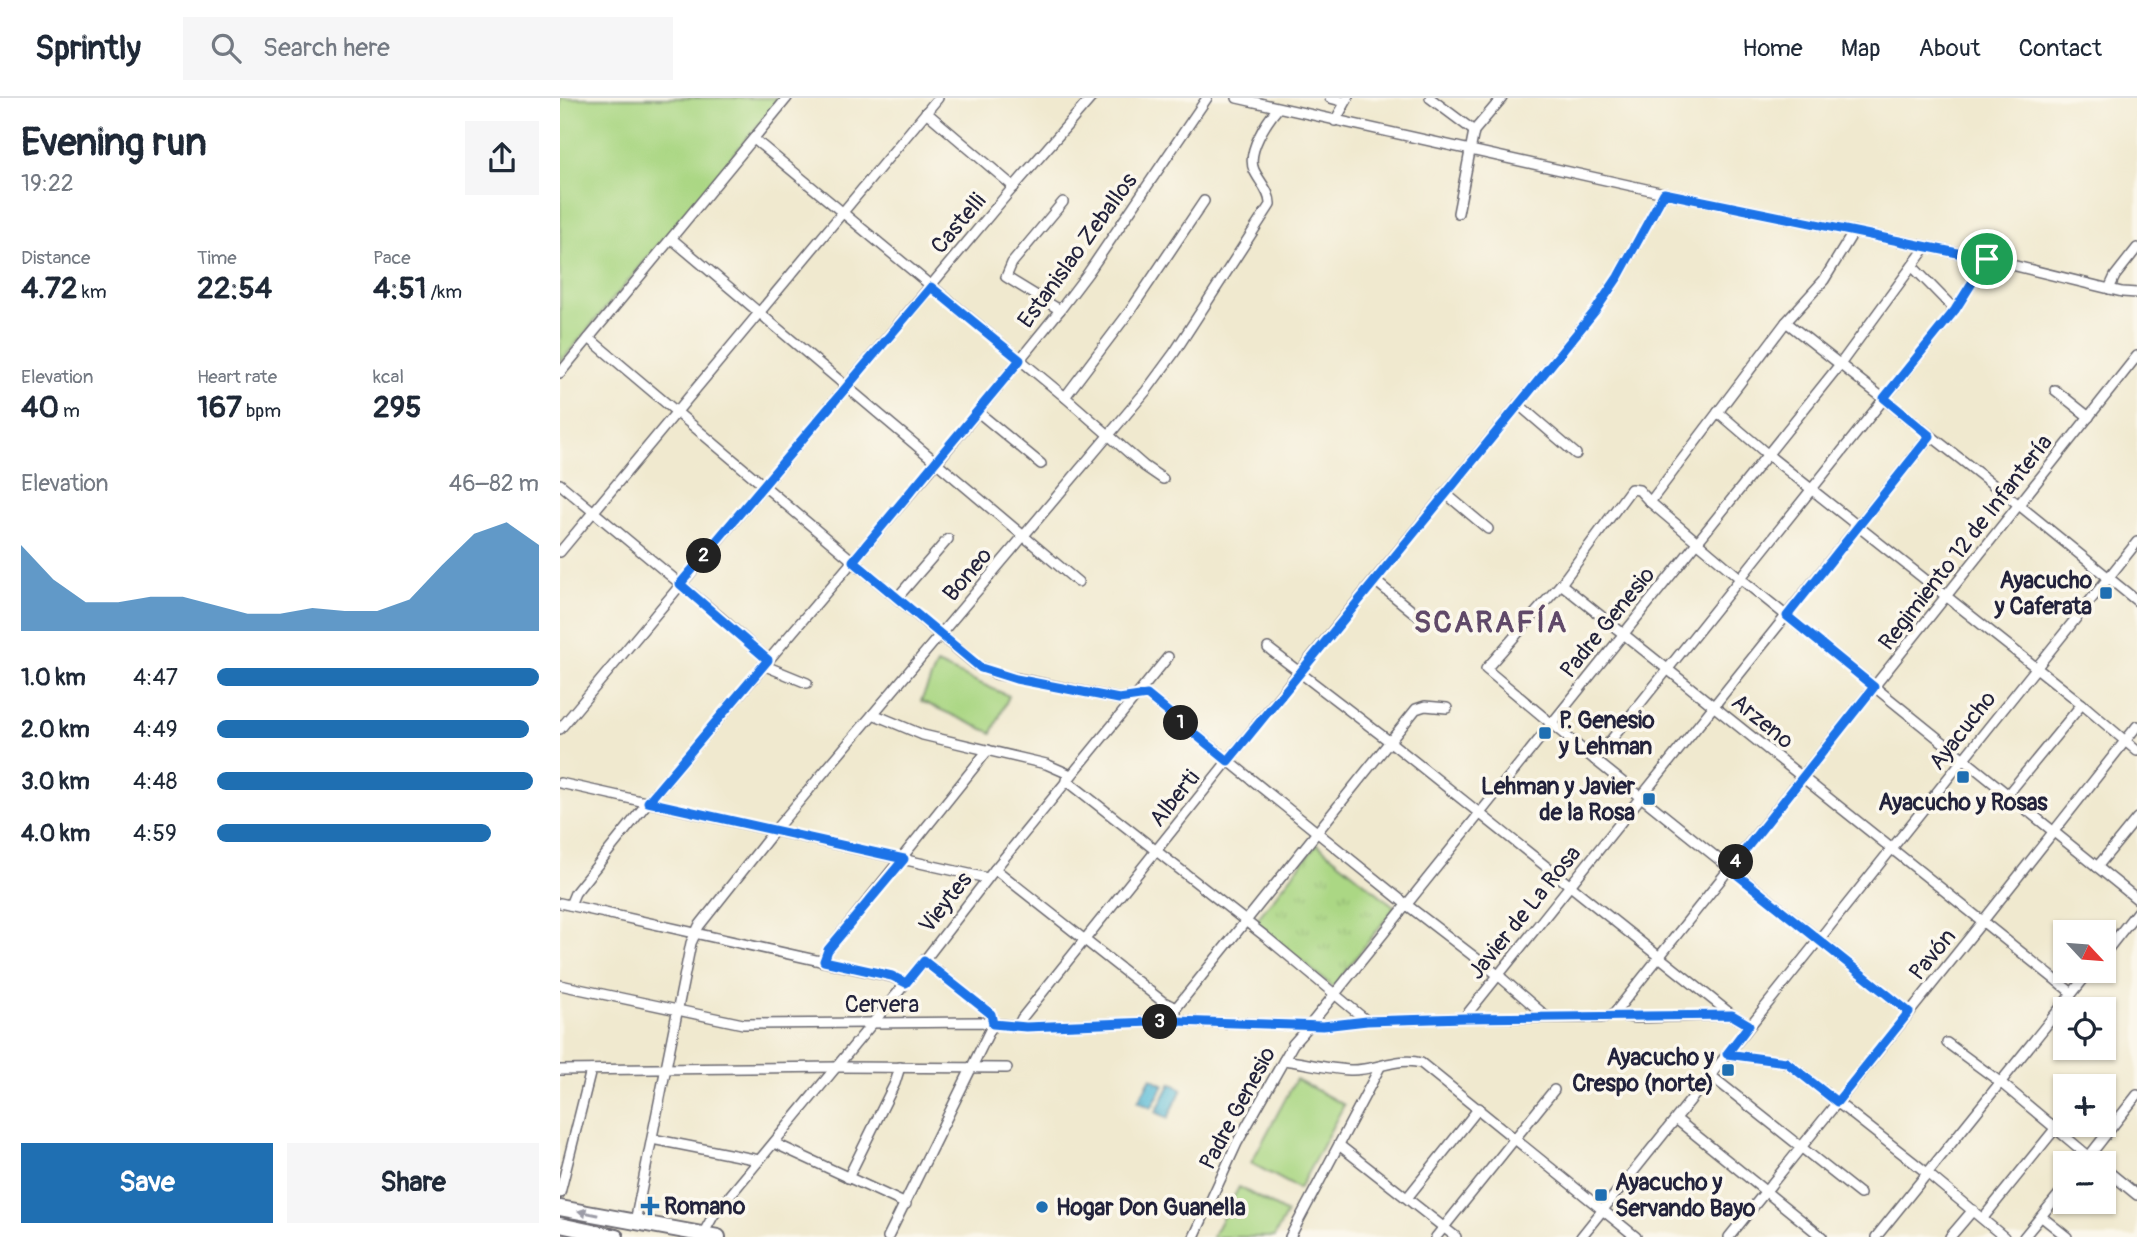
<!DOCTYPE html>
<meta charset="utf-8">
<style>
:root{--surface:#fff;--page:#f6f6f7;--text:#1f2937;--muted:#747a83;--line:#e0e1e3;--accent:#1f6fb2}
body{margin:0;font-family:Pangolin,sans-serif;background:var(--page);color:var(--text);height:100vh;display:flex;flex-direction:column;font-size:26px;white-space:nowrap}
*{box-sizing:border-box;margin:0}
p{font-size:23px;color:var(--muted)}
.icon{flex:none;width:38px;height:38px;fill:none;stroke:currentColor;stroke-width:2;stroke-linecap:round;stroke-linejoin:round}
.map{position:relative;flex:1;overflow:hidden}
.sheet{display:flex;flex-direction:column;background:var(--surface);width:560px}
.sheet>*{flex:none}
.needle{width:46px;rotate:116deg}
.buttons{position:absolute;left:1493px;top:822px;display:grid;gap:14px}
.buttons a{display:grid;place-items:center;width:63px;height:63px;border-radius:0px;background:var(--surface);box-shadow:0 2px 5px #0004;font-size:35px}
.pin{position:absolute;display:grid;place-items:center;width:60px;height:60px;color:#fff;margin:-30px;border:4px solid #fff;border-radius:50%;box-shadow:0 2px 7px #0007}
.km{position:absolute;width:35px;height:35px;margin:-18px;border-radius:50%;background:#222;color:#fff;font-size:19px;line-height:35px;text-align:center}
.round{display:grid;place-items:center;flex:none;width:74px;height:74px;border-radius:0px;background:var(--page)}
.summary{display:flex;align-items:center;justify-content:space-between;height:119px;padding:0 21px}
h1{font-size:38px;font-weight:700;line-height:52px}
.figures{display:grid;grid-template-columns:repeat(3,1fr);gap:10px;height:119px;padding:7px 21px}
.figures div{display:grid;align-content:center}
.figures b{font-size:30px;font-weight:700}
.figures small{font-size:19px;font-weight:400}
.figures p{font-size:19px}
.chart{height:196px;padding:14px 21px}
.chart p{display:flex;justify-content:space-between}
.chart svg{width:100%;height:126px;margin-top:7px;fill:var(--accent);opacity:.7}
.primary-button{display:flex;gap:14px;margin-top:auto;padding:14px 21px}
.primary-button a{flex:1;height:80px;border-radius:0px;background:var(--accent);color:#fff;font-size:28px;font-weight:700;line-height:80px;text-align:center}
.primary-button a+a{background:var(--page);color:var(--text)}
ul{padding:0 21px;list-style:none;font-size:23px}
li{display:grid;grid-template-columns:112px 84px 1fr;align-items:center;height:52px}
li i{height:18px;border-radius:9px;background:var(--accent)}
header{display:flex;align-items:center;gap:42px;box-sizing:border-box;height:98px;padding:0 35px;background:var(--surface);border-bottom:2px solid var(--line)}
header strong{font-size:33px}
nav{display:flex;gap:38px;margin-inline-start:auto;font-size:24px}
.search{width:490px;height:63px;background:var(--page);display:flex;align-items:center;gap:18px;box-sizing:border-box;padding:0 24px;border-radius:0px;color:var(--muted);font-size:26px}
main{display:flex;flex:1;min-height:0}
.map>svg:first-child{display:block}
.grass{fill:#abd784;stroke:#667c60;stroke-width:2}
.park{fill:url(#park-tufts);stroke:#667c60;stroke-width:2}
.water{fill:url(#water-ripples);stroke:#3e6e89;stroke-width:2}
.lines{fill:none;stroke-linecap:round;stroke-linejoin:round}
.minor-casing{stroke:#6a686f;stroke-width:12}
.primary-casing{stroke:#6a686f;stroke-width:18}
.minor{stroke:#fff;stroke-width:9}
.primary{stroke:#fff;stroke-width:14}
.oneway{fill:#9c9ca7}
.route-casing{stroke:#fff;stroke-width:14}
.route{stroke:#1a73e8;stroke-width:9}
.poi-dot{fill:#1f6fb2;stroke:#fbf7ec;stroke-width:2.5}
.labels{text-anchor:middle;stroke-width:7;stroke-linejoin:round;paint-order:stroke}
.street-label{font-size:23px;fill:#22223b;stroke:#fbf7ec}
.poi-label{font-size:23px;font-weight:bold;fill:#22223b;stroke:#fbf7ec;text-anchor:start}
.district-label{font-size:30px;font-weight:bold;letter-spacing:2px;fill:#604969;stroke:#fbf7ec}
</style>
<header>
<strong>Sprintly</strong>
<div class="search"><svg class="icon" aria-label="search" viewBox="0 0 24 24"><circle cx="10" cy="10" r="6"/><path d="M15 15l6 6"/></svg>Search here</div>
<nav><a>Home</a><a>Map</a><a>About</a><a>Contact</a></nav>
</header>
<main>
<section class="sheet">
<div class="summary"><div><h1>Evening run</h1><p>19:22</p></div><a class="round"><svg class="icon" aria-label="share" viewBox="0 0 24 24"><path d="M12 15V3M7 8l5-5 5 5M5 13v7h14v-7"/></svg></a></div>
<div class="figures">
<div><p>Distance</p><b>4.72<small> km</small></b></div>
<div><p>Time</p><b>22:54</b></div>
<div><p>Pace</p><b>4:51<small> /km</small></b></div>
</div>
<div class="figures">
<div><p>Elevation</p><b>40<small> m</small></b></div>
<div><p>Heart rate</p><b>167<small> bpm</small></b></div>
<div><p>kcal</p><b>295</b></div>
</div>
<div class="chart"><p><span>Elevation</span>46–82 m</p>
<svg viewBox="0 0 160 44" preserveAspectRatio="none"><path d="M0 44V14L10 26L20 34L30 34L40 32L50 32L60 35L70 38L80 38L90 36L100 37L110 37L120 33L130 21L140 10L150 6L160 14V44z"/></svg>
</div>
<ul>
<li><b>1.0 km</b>4:47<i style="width:100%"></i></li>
<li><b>2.0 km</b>4:49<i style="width:97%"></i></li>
<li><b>3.0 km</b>4:48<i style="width:98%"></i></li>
<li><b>4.0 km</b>4:59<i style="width:85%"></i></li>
</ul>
<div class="primary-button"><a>Save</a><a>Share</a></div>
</section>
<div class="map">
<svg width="1577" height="1139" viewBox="0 0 1577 1139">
<defs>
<pattern id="park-tufts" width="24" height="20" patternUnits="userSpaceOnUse" patternTransform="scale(1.75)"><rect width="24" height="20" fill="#abd784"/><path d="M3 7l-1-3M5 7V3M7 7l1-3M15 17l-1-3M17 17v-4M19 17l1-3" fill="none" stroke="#93b873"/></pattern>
<pattern id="water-ripples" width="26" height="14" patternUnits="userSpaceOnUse" patternTransform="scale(1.75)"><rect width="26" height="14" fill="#59bbd7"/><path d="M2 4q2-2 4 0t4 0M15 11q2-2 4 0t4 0" fill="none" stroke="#4da0b9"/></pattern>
</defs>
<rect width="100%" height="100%" fill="#fbf7ec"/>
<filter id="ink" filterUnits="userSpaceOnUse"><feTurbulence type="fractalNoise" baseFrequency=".0143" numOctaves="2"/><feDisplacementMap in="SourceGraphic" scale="14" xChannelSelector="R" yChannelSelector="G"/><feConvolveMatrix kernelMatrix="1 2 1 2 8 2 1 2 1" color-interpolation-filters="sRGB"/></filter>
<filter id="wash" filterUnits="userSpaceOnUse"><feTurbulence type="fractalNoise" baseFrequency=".00686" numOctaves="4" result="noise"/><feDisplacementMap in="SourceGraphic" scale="28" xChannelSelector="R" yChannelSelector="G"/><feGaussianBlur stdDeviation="1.57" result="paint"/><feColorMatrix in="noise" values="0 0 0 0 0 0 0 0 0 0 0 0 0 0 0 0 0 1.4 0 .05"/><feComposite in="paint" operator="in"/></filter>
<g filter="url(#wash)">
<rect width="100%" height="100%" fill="#f0e9cf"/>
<g class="grass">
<polygon points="0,0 221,0 0,265"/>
<polygon points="377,566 449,598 432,635 361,603"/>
<polygon points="736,981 784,1007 739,1091 691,1065"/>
<polygon points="679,1089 727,1115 714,1139 652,1139"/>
</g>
<polygon class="park" points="757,746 835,809 773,889 694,825"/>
<g class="water">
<polygon points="591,980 604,987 591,1010 578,1003"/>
<polygon points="611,985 622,991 608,1020 596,1014"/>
</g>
</g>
<g filter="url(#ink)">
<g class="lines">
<defs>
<g id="minor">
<polyline points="677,0 1104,95 1427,161 1562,194 1577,195"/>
<polyline points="770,0 785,4"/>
<polyline points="870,0 914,33"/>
<polyline points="366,14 454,89"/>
<polyline points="775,23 788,0"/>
<polyline points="194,41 505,299 584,368 603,381"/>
<polyline points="898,115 914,33 942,0"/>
<polyline points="112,141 518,484"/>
<polyline points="1353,169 1395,212"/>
<polyline points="1549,191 1555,178 1577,150"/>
<polyline points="500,212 446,179 452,165 503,104"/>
<polyline points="1226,224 1459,407 1577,503"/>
<polyline points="29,240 416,567 436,576 559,601 587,597 847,807 938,877 988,920"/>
<polyline points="0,275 227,0"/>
<polyline points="1495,292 1529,319"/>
<polyline points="505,299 570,213 644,103"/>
<polyline points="958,306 1016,356"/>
<polyline points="418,314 481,366"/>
<polyline points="1158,314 1207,356 1522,606 1577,653"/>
<polyline points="0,386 159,518 208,562"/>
<polyline points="885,395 928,431"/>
<polyline points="1090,404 1226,224 1264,182 1294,133"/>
<polyline points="0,454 378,0"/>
<polyline points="814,482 863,522"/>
<polyline points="1001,486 1512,895"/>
<polyline points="337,500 388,441"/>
<polyline points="708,550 829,643 1172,917"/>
<polyline points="203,567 247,585"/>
<polyline points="313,616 363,637 486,666 511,677"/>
<polyline points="0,631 444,100 531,0"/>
<polyline points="1035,662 1395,212 1427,161"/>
<polyline points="506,682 706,839 807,923"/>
<polyline points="0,685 427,780"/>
<polyline points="1448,696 1522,606"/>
<polyline points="1537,769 1577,720"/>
<polyline points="435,771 602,903 616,910"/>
<polyline points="0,805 332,879 346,885"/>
<polyline points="10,807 15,795 88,704 377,364 500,212 528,175 647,0"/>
<polyline points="1544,856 1577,814"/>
<polyline points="264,863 268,852 428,652"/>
<polyline points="0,887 183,926 420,924 466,929 616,923 763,928 807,923 904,920 1041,920 1053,917 1075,920 1172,917 1189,927"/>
<polyline points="1349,914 1035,662 926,571 1001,486 1071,391 1079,392 1090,404 1181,481 1577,801"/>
<polyline points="1053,917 1577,258"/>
<polyline points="904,920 1370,338"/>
<polyline points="616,923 616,910 856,611 865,608 887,610"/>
<polyline points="458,928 462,920 739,574 1035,213 1058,179 1104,95"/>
<polyline points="1387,945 1440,984 1538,1066"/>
<polyline points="1167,956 1226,964 1367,1075 1444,1139"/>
<path d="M724,962C746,965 768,971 790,972C814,973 839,958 861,965L1076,1139"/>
<polyline points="0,972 278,969 447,970"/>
<polyline points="1150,977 1300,1096"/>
<polyline points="1116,1021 1262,1139"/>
<polyline points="92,1041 199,1062"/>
<polyline points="214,1045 346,1106"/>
<polyline points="779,1047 896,1139"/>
<polyline points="1523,1066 1577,997"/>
<polyline points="1544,1070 1577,1097"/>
<polyline points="288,1080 335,985 340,969"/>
<polyline points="0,1095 31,972"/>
<polyline points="847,1100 919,1010"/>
<polyline points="1482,1119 1507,1139"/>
<polyline points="1423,1120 1495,1031"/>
<path d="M75,1124L131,845L139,828L215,732L586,293L614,255L710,107C711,95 699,83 694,72C686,54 707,23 718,10"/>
<polyline points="142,1138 153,1118 364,863 435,771 608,559"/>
<polyline points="328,1139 433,926 431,916 364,863"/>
<polyline points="634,1139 677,1045 733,946 750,927 1281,265 1366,149"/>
<polyline points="730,1139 820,969"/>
<polyline points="876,1139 994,992"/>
<polyline points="1021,1139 1577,444"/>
<polyline points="1169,1139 1423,823 1577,628"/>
<polyline points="1316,1139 1530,873"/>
<polyline points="1390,1139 1413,1112"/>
<polyline points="1464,1139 1505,1089"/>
</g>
<g id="primary">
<polyline points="0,1110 158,1139"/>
<polyline points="0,1127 56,1139"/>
</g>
</defs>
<use href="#minor" class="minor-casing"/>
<use href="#primary" class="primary-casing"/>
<use href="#minor" class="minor"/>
<use href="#primary" class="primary"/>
</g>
<defs><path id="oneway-solid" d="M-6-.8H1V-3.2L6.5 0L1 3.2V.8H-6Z" transform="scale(1.75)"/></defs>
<use class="oneway" href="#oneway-solid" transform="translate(28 1115) rotate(-169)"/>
</g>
<g class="lines" filter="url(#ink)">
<defs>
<polygon id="route" points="1104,95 1427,161 1395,212 1324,300 1370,338 1227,518 1314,589 1170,771 1349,914 1277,1004 1226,964 1167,956 1189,927 1172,917 904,920 807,923 763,928 616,923 466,929 433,926 431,916 364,863 346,885 332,878 264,863 268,852 344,761 88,704 208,562 120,486 371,189 460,262 293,463 421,570 456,581 559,601 587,597 668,663 1035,213 1058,179"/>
</defs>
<use href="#route" class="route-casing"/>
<use href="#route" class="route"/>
</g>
<g class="poi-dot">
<rect x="1539" y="488" width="14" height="14" rx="3.5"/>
<rect x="978" y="628" width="14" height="14" rx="3.5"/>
<rect x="1396" y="672" width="14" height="14" rx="3.5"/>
<rect x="1082" y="694" width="14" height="14" rx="3.5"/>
<rect x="1161" y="965" width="14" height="14" rx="3.5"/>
<rect x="1034" y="1090" width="14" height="14" rx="3.5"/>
<path d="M86.5 1097.5h7v7h7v7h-7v7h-7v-7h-7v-7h7z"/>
<circle cx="482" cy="1109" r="7"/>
</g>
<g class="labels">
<g class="street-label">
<text transform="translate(398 125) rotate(-50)" y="8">Castelli</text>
<text transform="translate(517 152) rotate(-54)" y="8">Estanislao Zeballos</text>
<text transform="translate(1405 444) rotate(-52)" y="8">Regimiento 12 de Infantería</text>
<text transform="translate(407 476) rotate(-50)" y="8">Boneo</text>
<text transform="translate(1047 524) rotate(-51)" y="8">Padre Genesio</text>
<text transform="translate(1203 623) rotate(39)" y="8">Arzeno</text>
<text transform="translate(1402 632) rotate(-52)" y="8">Ayacucho</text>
<text transform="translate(614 700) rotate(-51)" y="8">Alberti</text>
<text transform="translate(385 804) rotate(-52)" y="8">Vieytes</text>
<text transform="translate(964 814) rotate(-51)" y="8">Javier de La Rosa</text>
<text transform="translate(1372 856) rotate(-51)" y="8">Pavón</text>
<text x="322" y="914">Cervera</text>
<text transform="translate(677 1010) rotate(-62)" y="8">Padre Genesio</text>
</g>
<g class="poi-label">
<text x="1532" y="490" text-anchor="end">Ayacucho<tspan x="1532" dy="26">y Caferata</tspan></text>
<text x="999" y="630">P. Genesio<tspan x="999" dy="26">y Lehman</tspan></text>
<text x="1075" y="696" text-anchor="end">Lehman y Javier<tspan x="1075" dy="26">de la Rosa</tspan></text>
<text x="1403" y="712" text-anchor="middle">Ayacucho y Rosas</text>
<text x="1154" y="967" text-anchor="end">Ayacucho y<tspan x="1154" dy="26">Crespo (norte)</tspan></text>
<text x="1055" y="1092">Ayacucho y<tspan x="1055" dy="26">Servando Bayo</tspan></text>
<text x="104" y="1116">Romano</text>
<text x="496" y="1117">Hogar Don Guanella</text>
</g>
<g class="district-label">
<text x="931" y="534">SCARAFÍA</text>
</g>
</g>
</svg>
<div class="buttons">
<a><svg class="needle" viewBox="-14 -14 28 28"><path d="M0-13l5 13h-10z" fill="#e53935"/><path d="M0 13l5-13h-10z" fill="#747a83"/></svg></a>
<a><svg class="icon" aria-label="locate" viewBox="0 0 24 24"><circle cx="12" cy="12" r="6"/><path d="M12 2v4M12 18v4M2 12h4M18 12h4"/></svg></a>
<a>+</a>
<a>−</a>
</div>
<div class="pin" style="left:1427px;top:161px;background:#1e9e55"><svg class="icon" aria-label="arrive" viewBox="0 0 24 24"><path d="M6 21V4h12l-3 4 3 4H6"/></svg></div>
<b class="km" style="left:621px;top:625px">1</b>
<b class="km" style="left:144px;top:458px">2</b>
<b class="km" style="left:600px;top:924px">3</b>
<b class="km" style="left:1176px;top:764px">4</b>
</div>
</main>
